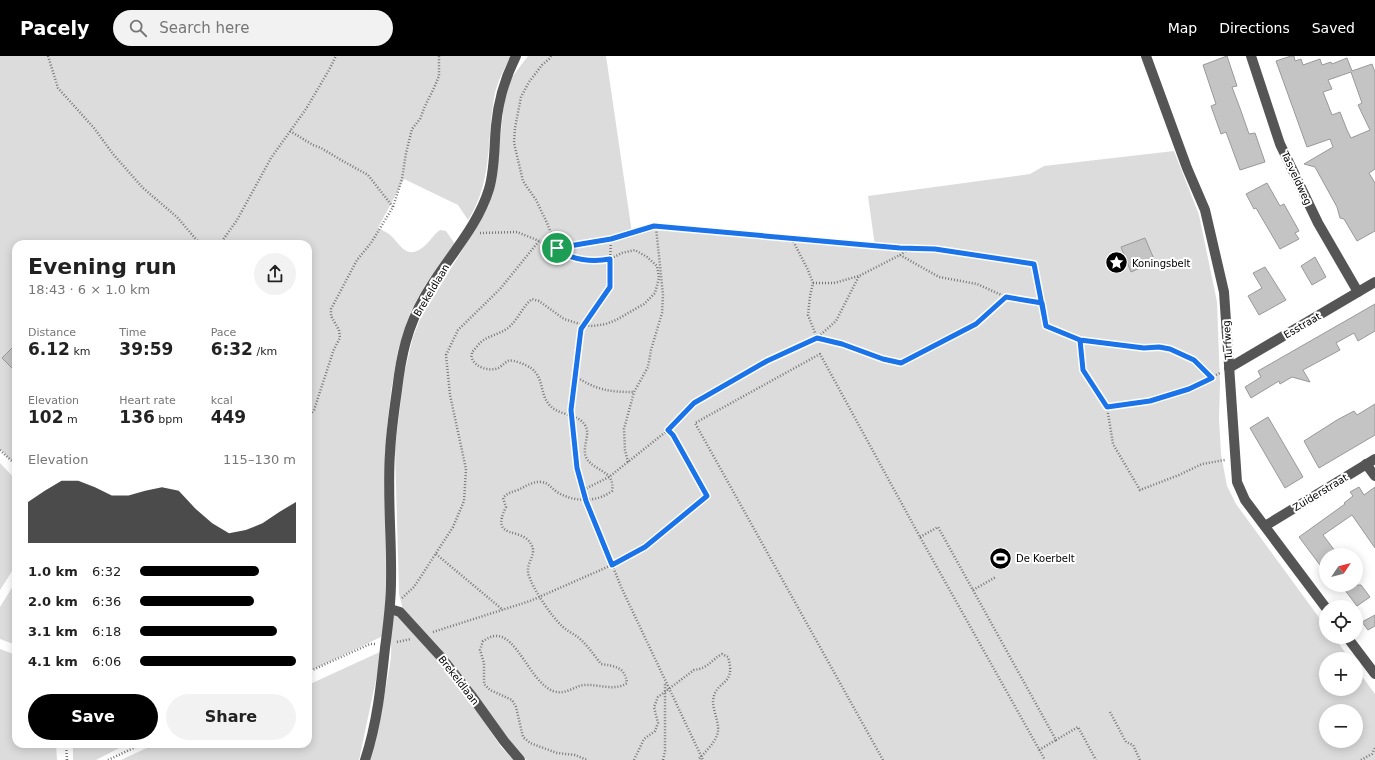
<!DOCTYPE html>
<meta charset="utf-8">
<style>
:root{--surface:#fff;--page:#f2f2f2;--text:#222;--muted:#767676;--accent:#000}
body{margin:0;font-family:"DejaVu Sans",sans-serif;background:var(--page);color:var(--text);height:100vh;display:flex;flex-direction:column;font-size:15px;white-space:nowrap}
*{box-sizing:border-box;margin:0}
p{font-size:13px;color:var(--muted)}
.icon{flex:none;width:22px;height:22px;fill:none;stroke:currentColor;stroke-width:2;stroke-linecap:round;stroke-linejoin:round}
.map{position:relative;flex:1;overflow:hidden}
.sheet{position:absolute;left:12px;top:184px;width:300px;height:508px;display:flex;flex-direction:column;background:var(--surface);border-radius:12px;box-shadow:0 2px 10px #0003}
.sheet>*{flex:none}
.needle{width:26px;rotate:55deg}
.fabs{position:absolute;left:1319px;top:492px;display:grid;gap:8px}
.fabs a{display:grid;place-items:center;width:44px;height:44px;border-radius:50%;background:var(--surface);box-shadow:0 2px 10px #0003;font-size:20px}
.pin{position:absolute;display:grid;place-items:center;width:34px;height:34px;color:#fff;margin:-17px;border:2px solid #fff;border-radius:50%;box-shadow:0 1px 4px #0007}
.round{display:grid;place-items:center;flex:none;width:42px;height:42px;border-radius:21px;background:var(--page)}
.summary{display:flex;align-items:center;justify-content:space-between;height:68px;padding:0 16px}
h1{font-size:22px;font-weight:800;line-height:30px}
.figures{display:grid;grid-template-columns:repeat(3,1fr);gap:6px;height:68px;padding:4px 16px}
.figures div{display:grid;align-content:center}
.figures b{font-size:17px;font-weight:800}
.figures small{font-size:11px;font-weight:400}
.figures p{font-size:11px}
.chart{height:112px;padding:8px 16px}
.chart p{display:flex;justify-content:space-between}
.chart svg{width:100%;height:72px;margin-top:4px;fill:var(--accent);opacity:.7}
.action{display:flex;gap:8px;margin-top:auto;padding:8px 16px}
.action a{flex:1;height:46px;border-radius:24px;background:var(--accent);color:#fff;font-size:16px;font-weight:800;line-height:46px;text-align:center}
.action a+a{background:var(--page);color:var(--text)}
ul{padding:0 16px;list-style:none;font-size:13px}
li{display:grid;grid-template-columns:64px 48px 1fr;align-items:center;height:30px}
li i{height:10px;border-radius:5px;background:var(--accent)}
header{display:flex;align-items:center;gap:24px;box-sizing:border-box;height:56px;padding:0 20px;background:var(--accent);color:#fff}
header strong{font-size:19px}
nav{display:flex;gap:22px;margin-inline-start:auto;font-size:14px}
.search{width:280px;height:36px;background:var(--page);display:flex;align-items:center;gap:10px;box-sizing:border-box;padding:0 14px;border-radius:22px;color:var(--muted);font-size:15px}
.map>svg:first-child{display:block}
.green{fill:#dcdcdc;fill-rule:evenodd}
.building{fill:#c4c4c4;stroke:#999;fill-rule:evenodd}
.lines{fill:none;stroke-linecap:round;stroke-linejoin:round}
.path{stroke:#777;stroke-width:2.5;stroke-dasharray:1 2;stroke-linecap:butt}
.minor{stroke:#555;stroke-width:10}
.route-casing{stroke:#fff;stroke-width:8}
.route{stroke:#1a73e8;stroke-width:5}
.labels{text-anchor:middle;stroke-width:4;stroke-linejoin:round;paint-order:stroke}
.street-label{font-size:10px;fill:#000;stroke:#fff}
.poi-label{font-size:10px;fill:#000;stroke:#fff;text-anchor:start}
</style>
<header>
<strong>Pacely</strong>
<div class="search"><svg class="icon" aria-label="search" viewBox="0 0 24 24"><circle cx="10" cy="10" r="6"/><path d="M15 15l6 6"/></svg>Search here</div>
<nav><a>Map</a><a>Directions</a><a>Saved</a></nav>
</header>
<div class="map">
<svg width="1375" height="704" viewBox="0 0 1375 704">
<rect width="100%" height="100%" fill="#fff"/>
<g class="green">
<path d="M0,0H511C505,11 498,25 495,37C486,81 494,124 468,164L458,149L404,123L378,172C382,174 386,176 389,178C400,187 405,204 422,192C429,187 433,179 440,174L446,175L455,188L425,229L410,257L398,294L391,335L387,372L384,429L386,516L385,579L308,616V188H16V410L0,393Z"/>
<path d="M528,0H606L632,177L654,170L875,190L868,140L1030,118L1044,110L1174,95L1199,159L1217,246L1220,328L1219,363L1221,398L1227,430L1236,448L1326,571V581H1334L1350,603H1326V633H1356V612L1375,638V704H527L519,697L469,628L403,554L399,538L395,392L404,319L413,281L421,261L471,180L488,151L496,123L504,47L512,21ZM1326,655H1356V685H1326Z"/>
<polygon points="0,407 16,424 16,509 0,534"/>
<polygon points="16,525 16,589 0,583 0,551"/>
<path d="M396,559L400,560L463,634L501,691L514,704H370C378,670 386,636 391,601C392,588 389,574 393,561Z"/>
<polygon points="0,593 16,599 16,688 56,688 57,704 0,704"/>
<polygon points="382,595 359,704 121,704 155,688 308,688 308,629"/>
<polygon points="73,688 127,688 96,704 73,704"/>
</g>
<g class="building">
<polygon points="1227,0 1237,30 1232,31 1241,55 1249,78 1255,77 1265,106 1240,114 1226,76 1221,78 1211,50 1216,48 1203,9"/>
<path d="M1291,0H1294L1295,5L1301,3L1303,9L1320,3L1322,9L1331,6L1332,8L1347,2L1352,15L1372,8L1375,16V113L1369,117L1375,127V175L1357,185L1344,163L1340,162L1337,151L1315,111L1304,108L1333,91L1330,83L1307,91L1276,5ZM1351,16L1362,47L1358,49L1370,74L1351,82L1347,74L1340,56L1332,59L1323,36L1332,33L1328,24Z"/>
<polygon points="1267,127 1280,150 1284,148 1299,175 1295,177 1299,183 1280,193 1256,152 1254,153 1246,138"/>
<polygon points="1145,182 1154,203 1150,205 1151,207 1131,216 1121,191"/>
<polygon points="1315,201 1326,221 1312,229 1301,210"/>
<polygon points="1265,211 1286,244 1259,259 1248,240 1262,232 1253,217"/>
<polygon points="1375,248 1375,275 1358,285 1354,277 1336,287 1340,294 1303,314 1310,326 1292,321 1280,328 1279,325 1251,342 1245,331 1261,321 1258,315"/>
<polygon points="16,288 16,316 2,302"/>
<polygon points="1375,348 1375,379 1319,412 1304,385 1337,364 1354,355 1357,359"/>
<polygon points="1268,361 1303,421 1285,432 1250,372"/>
<polygon points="1359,431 1364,439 1375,431 1375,492 1352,459 1323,479 1338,499 1326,499 1326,517 1299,481 1345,448 1344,447 1353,440 1350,436"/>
<polygon points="1341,529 1361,529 1370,541 1357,550"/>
<polygon points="1375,559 1375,570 1368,574 1362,566"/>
</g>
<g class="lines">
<g class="path">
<polyline points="48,0 58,32 94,72 113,98 143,132 177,161 200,188"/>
<path d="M551,0L549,3L542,9L529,26L521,41L515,72L514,87L523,125L536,144L547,167L557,192L563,198L588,204L601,205L610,203L622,197L635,194L647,201L657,210L659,222L655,237L644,248L616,264L606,268L593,270L583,269L564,263L539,245L532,243C522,251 518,264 508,272C501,277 493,279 485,283C480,286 476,292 472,296C472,298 471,300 472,302C474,311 490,316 498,312C501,311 504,307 508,305C514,303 526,309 531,312C544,322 540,337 548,347C557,361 579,356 586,371C590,380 582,391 586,401C592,415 616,414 612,435C596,447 573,446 557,436C551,432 549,427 542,426C533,425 526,430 518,434C512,436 507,437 503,442L506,451C489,486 523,469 532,490C536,499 527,506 528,516C528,519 530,522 531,525C536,537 552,561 562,570C567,575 574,578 579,582C588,590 594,599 601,608C615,610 625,611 627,627C616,635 601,629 588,629C575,628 567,640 553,635C530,626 517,578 495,580C491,580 487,583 483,585L480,594L484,607V628L490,634L512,644L516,651L523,681L530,687L557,697L575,699L587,704"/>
<polyline points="290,75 313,89 321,92 341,104 368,119 393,151"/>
<polyline points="480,177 517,176 557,192 611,183 654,170 900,192 935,193 1034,208 1046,270 1080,284 1144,292 1159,291 1169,293 1194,304 1212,322"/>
<polyline points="611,183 609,231 581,273 571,354 577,412 586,445 622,533 703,704"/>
<polyline points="792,183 808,214 813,227 810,240 808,259 817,282 836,265 859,220 900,199 909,193"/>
<polyline points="220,188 237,164 271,102 306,53 329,14 336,0"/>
<polyline points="900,199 939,221 977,228 1006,241"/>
<polyline points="813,227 834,227 859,220"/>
<polyline points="1080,284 1083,314 1107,351 1150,345 1189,333 1220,317"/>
<path d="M575,320C596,334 609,336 634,336"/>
<polyline points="1107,351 1113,388 1140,434 1179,419 1202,408 1225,404"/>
<polyline points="308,361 314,354 334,293 340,282 339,274 331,260 331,253 357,204 371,187 393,151 402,123 406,97 412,73 420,63 425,50 434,32 439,20 439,0"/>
<polyline points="668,374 694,347 767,305 817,282 842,288 883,303 901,307 976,268 1006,241 1042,247"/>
<polyline points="0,394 16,409"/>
<polyline points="628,406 625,394 624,373 634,336 648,311 651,294 662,257 663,239 656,171"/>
<polyline points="920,481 938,471 1056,684 1078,671 1096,704"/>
<polyline points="436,498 503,554"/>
<polyline points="973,534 996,521"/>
<polyline points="402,542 414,531 453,471 464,445 466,413 450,339 446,299 458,274 500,233 539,185"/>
<polyline points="433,576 530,545 612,509 645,491 707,441 673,379 668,374 609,421 583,434"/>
<polyline points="397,586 411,583"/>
<polyline points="308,616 370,588 376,588"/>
<polyline points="1110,656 1126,686 1133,689 1140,704"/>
<polyline points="66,688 67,704"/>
<polyline points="1039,694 1056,684"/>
<polyline points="108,704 142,688"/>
<path d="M634,704L644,683L655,675L658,667L654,651L658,641L694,614C709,612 711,604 722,598L728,601C737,631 715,623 713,645C713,656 721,670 717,679C714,688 704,697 698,704"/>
<polyline points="663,704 665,695 665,627"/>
<polyline points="883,704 695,367 820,298 920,481 1045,704"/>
<polyline points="1361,704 1372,698 1375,692"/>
</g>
<g class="minor">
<polyline points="1146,0 1187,112 1205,154 1224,236 1237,426 1245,444 1326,552"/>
<polyline points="1251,0 1280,88 1318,167 1358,236"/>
<polyline points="1229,312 1375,226"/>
<polyline points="1366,408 1375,420"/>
<polyline points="1265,470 1375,403"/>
<polyline points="390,553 400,556 441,601 471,639 504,685 520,704"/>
<polyline points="1347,581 1375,618"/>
<path d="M365,704C377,668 381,630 385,592C388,570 391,548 391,526C392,483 387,440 390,397C391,376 394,355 397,334C401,300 407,271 425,240C445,204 477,173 489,133C495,113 494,91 496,70C498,46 505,22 516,0"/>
</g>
</g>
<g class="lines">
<defs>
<path id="route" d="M557,192C570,205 594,206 610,203V231L581,273L571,354L577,412L586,445L612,509L645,491L707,440L673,379L668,374L694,347L767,305L817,282L842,288L883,303L901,307L976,268L1006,241L1042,247L1046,270L1080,284L1144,292L1159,291L1170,293L1194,304L1212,322L1189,333L1150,345L1107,351L1083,314L1080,284L1046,270L1034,208L935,193L900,192L654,170L611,183L557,192"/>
</defs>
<use href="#route" class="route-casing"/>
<use href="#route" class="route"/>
</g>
<defs>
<symbol id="sight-disc" viewBox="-11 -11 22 22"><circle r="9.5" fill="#000" stroke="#fff"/><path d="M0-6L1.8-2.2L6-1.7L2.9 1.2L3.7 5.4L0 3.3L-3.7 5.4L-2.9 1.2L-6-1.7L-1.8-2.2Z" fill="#fff"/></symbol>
<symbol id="stadium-disc" viewBox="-11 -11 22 22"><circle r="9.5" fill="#000" stroke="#fff"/><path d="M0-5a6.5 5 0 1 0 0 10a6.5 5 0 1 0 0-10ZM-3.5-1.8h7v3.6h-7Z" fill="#fff"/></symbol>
</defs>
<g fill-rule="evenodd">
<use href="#sight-disc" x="1104" y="194" width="25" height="25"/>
<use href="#stadium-disc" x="988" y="490" width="25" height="25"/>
</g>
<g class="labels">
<g class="street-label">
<text transform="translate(1297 122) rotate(65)" y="4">Tasveldweg</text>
<text transform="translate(431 234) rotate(-59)" y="4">Brekeldlaan</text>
<text transform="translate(1302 269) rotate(-30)" y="4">Esstraat</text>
<text transform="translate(1227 284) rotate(-94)" y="4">Turfweg</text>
<text transform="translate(1320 436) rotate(-31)" y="4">Zuiderstraat</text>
<text transform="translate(459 624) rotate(52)" y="4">Brekeldlaan</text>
</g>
<g class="poi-label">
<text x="1132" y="211">Koningsbelt</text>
<text x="1016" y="506">De Koerbelt</text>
</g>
</g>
</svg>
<div class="fabs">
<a><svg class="needle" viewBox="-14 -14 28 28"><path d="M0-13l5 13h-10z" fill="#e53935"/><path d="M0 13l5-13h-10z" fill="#767676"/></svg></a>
<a><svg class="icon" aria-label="locate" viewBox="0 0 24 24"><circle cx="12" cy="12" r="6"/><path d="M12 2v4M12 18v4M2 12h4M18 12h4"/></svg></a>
<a>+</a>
<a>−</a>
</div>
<div class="pin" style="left:557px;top:192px;background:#1e9e55"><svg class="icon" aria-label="arrive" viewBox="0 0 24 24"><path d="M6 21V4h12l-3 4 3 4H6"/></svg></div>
<section class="sheet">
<div class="summary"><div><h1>Evening run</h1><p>18:43 · 6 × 1.0 km</p></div><a class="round"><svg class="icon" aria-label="share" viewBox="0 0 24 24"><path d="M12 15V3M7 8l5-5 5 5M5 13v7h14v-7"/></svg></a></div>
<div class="figures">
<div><p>Distance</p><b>6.12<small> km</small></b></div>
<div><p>Time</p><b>39:59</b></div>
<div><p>Pace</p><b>6:32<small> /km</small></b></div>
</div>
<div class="figures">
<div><p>Elevation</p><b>102<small> m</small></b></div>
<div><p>Heart rate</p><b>136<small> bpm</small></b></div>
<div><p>kcal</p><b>449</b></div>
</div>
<div class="chart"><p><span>Elevation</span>115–130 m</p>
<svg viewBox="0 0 160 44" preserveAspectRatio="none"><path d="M0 44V19L10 12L20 6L30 6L40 10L50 15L60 15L70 12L80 10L90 12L100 23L110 32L120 38L130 36L140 32L150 25L160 19V44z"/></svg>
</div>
<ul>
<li><b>1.0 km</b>6:32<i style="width:76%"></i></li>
<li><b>2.0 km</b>6:36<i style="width:73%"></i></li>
<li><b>3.1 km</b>6:18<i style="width:88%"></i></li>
<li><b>4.1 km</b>6:06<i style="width:100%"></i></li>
</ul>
<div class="action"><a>Save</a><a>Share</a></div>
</section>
</div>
